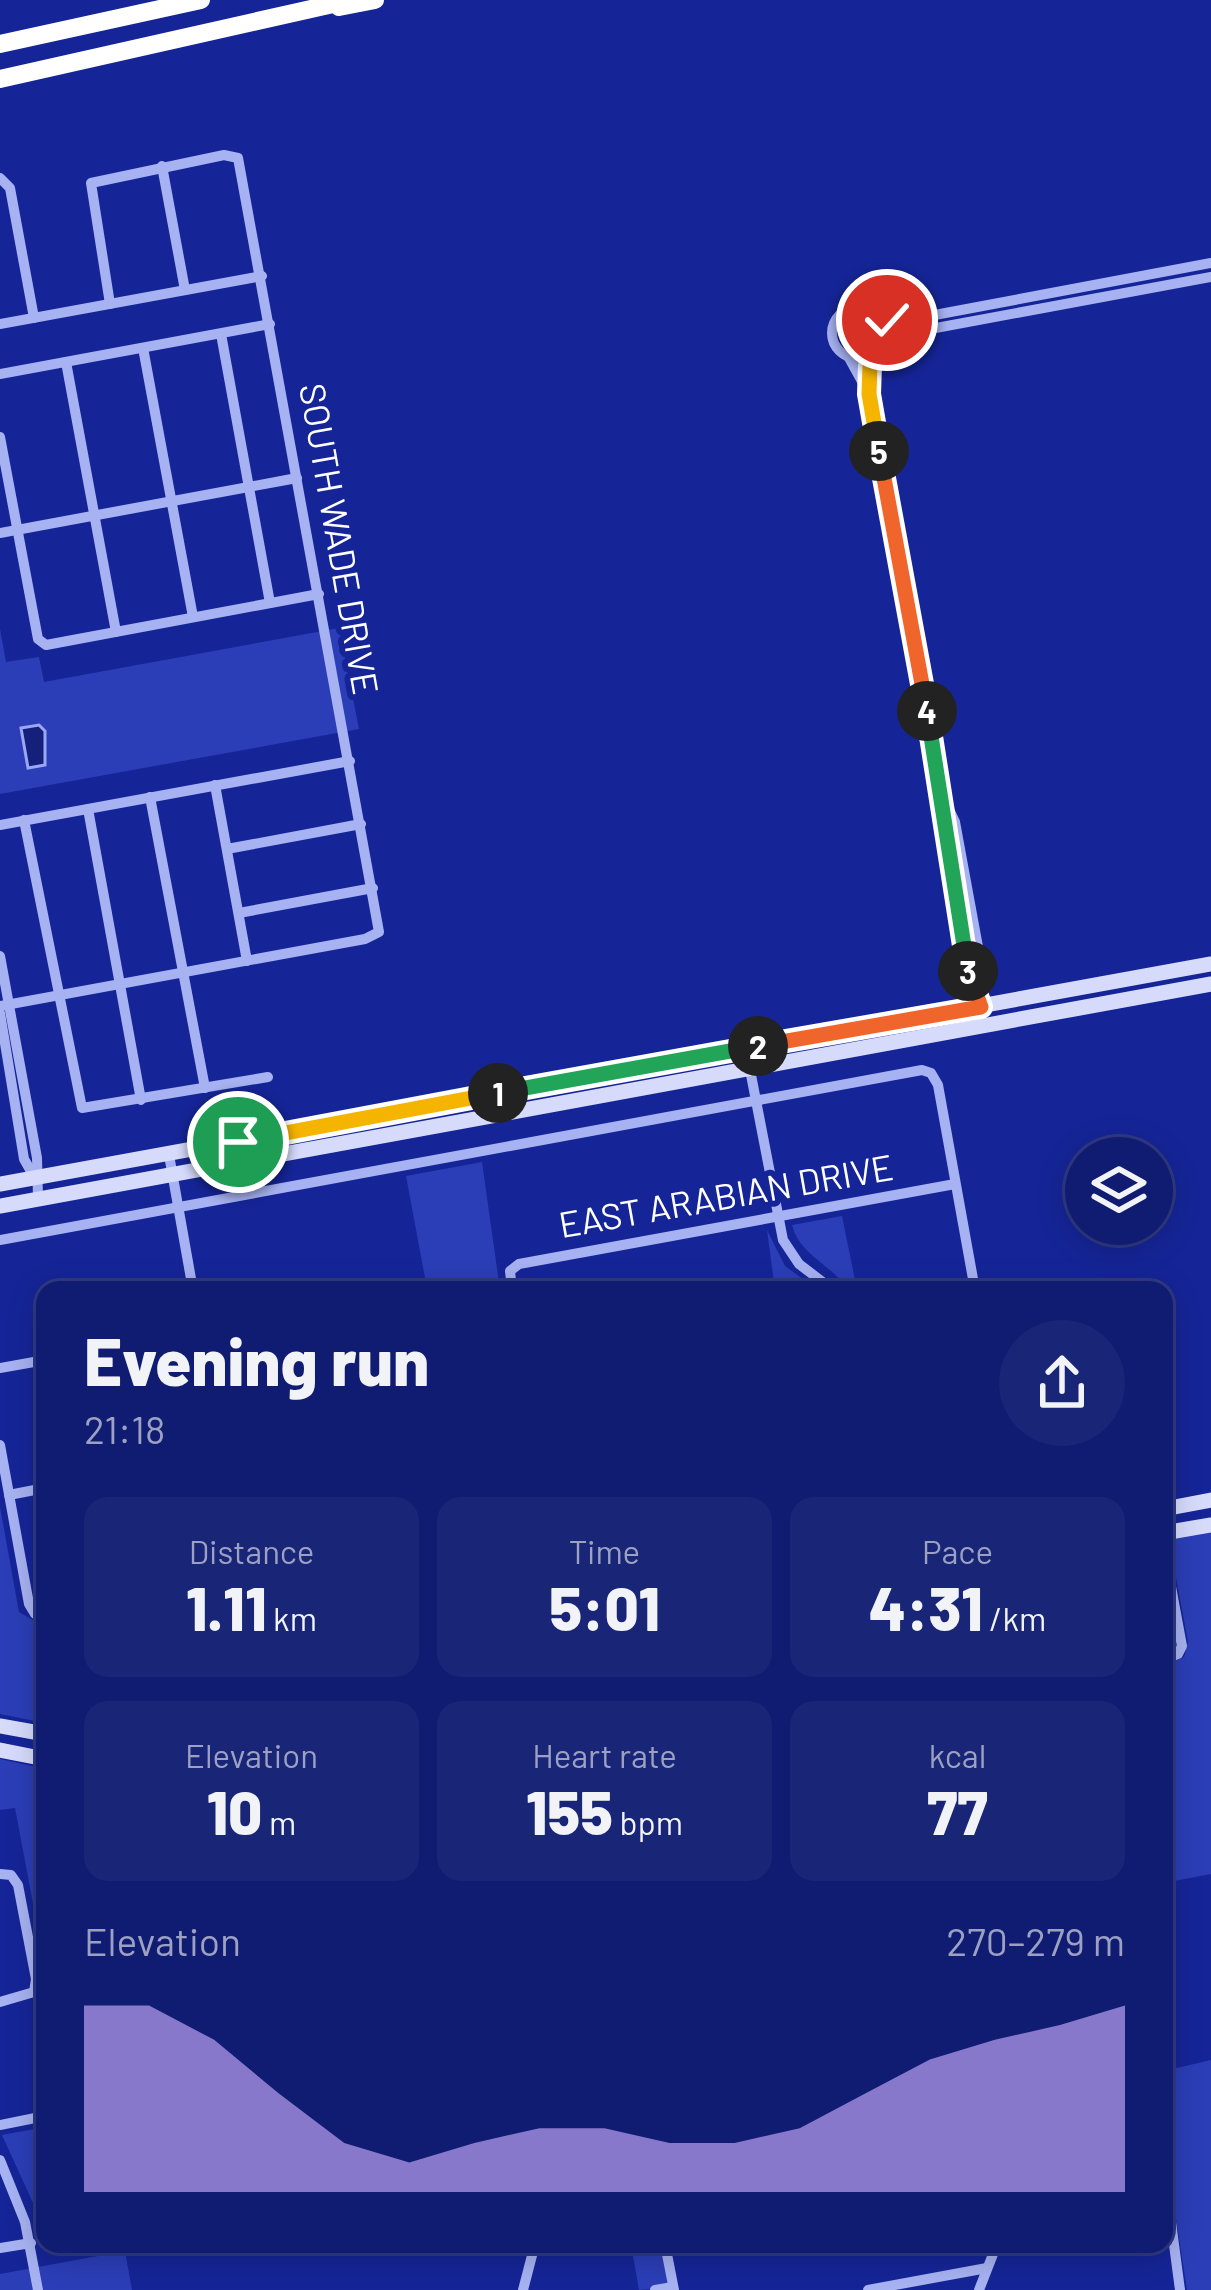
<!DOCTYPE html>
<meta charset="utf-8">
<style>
:root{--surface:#101c71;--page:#192576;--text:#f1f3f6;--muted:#9ca1c3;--line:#303a84;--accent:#bca0f2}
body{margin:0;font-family:Barlow,sans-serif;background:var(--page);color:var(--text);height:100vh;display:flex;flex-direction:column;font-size:45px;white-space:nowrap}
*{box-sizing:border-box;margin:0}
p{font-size:39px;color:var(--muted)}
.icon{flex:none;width:66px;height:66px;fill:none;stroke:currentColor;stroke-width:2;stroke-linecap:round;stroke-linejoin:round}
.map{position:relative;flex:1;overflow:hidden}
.drawer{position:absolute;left:36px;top:1281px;width:1137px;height:972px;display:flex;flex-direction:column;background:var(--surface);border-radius:24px;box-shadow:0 6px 30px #0003,0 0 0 3px var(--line)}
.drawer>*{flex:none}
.controls{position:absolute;left:1065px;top:1137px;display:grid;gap:24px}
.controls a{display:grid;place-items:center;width:108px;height:108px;border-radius:50%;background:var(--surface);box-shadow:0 6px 30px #0003,0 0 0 3px var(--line);font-size:60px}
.pin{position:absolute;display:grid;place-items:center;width:102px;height:102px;color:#fff;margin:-51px;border:6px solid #fff;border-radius:50%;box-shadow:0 3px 12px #0007}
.km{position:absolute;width:60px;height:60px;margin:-30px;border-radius:50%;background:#222;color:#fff;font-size:33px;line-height:60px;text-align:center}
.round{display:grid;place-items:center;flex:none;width:126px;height:126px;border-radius:63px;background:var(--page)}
.summary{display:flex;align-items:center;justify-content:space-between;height:204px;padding:0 48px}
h1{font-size:66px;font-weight:800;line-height:90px}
.figures{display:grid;grid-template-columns:repeat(3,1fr);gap:18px;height:204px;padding:12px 48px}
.figures div{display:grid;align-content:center;border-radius:24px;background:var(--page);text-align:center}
.figures b{font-size:60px;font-weight:800}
.figures small{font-size:33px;font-weight:400}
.figures p{font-size:33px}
.chart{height:336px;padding:24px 48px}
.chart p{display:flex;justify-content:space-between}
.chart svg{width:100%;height:216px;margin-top:12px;fill:var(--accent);opacity:.7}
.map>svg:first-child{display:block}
.green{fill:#2b3eb7}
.water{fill:#142079;stroke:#9aa7f5;stroke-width:3}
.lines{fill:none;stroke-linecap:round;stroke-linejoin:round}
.street{stroke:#a7b2f2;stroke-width:10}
.secondary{stroke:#d6dbfc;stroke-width:15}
.highway{stroke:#fff;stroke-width:18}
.split-1-casing{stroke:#fff;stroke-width:24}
.split-2-casing{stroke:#fff;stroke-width:24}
.split-3-casing{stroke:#fff;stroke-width:24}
.split-4-casing{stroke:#fff;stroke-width:24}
.split-5-casing{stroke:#fff;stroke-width:24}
.split-6-casing{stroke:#fff;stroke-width:24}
.split-1{stroke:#f5b400;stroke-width:15}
.split-2{stroke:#22a559;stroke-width:15}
.split-3{stroke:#f0652b;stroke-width:15}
.split-4{stroke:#22a559;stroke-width:15}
.split-5{stroke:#f0652b;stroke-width:15}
.split-6{stroke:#f5b400;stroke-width:15}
.labels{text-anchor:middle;stroke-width:12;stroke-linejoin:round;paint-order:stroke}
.street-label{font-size:36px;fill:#fff;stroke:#152597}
</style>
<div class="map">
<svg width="1211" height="2290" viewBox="0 0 1211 2290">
<rect width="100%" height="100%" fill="#152597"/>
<g class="green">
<polygon points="339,628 359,729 0,794 0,629 6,662 39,657 44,682"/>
<polygon points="482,1162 500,1290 446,1290 425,1278 406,1176"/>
<path d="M842,1216L857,1290H848C832,1264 800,1256 792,1225Z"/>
<polygon points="767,1230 785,1266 818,1290 775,1290"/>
<polygon points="0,1507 19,1612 45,1627 45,1723 0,1714"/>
<polygon points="1211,1529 1211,1874 1164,1883 1164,1666 1184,1657 1188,1642 1170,1545 1174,1536"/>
<polygon points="0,1759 45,1769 45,1967 15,1808 0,1810"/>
<polygon points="1211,2060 1211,2290 1187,2290 1176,2219 1169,2205 1175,2195 1169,2161 1164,2161 1164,2071"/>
<polygon points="45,2127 45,2244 75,2244 46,2249 34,2205 2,2135"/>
<polygon points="631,2244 665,2244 673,2287 639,2290"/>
<polygon points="125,2251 132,2290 0,2290 0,2274"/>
</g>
<polygon class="water" points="39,725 45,731 45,765 28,768 21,728"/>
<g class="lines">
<g class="street">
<polyline points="162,166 185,290"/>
<polyline points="0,178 10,188 34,318"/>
<circle cx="857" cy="333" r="25"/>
<polyline points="878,319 924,317 1211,263"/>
<polyline points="0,324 262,276"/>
<polyline points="221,334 270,603"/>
<polyline points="882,338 1211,277"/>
<polyline points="143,348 193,617"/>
<polyline points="873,351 869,394 944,799 955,822 985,985 981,1007"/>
<polyline points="848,356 869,394"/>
<polyline points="66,362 116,632"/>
<polyline points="0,374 270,324"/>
<polyline points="0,437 38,639 46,645 319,594"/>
<polyline points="0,533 297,478"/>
<polyline points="215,785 247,961"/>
<polyline points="150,797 205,1088"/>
<polyline points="943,802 941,823 971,989 984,1027"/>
<polyline points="88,809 141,1100"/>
<polyline points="24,820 82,1108 268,1077"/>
<polyline points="0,825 350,761"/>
<polyline points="227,849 361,824"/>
<polyline points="239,913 373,888"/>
<polyline points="0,956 37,1158 38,1199"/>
<polyline points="0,1006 365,939 379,932 238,158 224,155 91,183 110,304"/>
<polyline points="0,1013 24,1159 33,1175"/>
<polyline points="746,1049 783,1240 799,1264 833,1290"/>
<polyline points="169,1155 193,1290"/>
<polyline points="0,1240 922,1070 931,1073 938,1085 975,1290"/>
<polyline points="422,1290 429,1290"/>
<polyline points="512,1290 510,1271 519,1264 955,1184"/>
<polyline points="0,1368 45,1360"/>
<polyline points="0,1445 29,1604 35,1614 45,1616"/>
<polyline points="9,1495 45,1488"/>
<polyline points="1164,1549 1182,1646 1178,1654 1164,1660"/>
<polyline points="0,1874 11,1875 18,1885 36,1979 34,1992 0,2002"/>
<polyline points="0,2125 45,2116"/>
<polyline points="0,2160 25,2222 38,2290"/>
<polyline points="1164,2210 1171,2222 1180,2290"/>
<polyline points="665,2244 674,2290"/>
<polyline points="0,2248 31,2243"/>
<polyline points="523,2290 535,2244"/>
<polyline points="655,2290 673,2287"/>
<polyline points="868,2290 987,2268"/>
<polyline points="979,2290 997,2244"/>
</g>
<g class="secondary">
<polyline points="0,1184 1211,964"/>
<polyline points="0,1206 1211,984"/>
<polyline points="1164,1509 1211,1500"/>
<polyline points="1164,1533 1211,1525"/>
<polyline points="0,1726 45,1734"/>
<polyline points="0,1750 45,1759"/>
</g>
<g class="highway">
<polyline points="339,7 375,0"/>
<polyline points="0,44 201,0"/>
<polyline points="0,79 351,0"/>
</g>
</g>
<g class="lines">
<defs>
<polyline id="split-1" points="238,1142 498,1093"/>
<polyline id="split-2" points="498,1093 758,1046"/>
<polyline id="split-3" points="758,1046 981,1007 968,971"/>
<polyline id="split-4" points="927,711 968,971"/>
<polyline id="split-5" points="879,451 927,711"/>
<polyline id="split-6" points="879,451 869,394 870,365 882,338 878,319 887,320"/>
</defs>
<use href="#split-1" class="split-1-casing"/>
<use href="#split-2" class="split-2-casing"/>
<use href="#split-3" class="split-3-casing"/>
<use href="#split-4" class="split-4-casing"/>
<use href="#split-5" class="split-5-casing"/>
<use href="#split-6" class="split-6-casing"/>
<use href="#split-1" class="split-1"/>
<use href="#split-2" class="split-2"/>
<use href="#split-3" class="split-3"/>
<use href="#split-4" class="split-4"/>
<use href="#split-5" class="split-5"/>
<use href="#split-6" class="split-6"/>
</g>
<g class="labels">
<g class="street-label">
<text transform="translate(339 539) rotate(80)" y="13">SOUTH WADE DRIVE</text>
<text transform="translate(726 1196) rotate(-10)" y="13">EAST ARABIAN DRIVE</text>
</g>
</g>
</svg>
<div class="controls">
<a><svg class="icon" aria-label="layers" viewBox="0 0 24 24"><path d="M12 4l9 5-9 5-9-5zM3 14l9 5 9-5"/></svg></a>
</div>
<div class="pin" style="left:238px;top:1142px;background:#1e9e55"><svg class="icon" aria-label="arrive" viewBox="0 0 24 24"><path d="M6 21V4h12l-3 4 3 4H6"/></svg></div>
<div class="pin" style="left:887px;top:320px;background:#d93025"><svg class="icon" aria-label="check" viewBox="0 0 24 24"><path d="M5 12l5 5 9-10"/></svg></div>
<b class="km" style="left:498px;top:1093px">1</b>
<b class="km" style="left:758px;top:1046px">2</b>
<b class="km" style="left:968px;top:971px">3</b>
<b class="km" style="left:927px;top:711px">4</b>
<b class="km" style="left:879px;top:451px">5</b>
<section class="drawer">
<div class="summary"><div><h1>Evening run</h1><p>21:18</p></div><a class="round"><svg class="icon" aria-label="share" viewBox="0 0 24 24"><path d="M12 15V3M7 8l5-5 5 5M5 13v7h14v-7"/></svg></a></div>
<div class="figures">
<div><p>Distance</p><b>1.11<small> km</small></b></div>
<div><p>Time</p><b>5:01</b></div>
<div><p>Pace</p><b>4:31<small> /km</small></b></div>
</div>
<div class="figures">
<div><p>Elevation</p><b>10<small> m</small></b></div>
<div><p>Heart rate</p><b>155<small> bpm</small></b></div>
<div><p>kcal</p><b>77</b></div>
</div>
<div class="chart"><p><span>Elevation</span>270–279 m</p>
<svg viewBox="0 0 160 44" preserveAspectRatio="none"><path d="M0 44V6L10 6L20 13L30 24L40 34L50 38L60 34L70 31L80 31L90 34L100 34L110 31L120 24L130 17L140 13L150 10L160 6V44z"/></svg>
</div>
</section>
</div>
